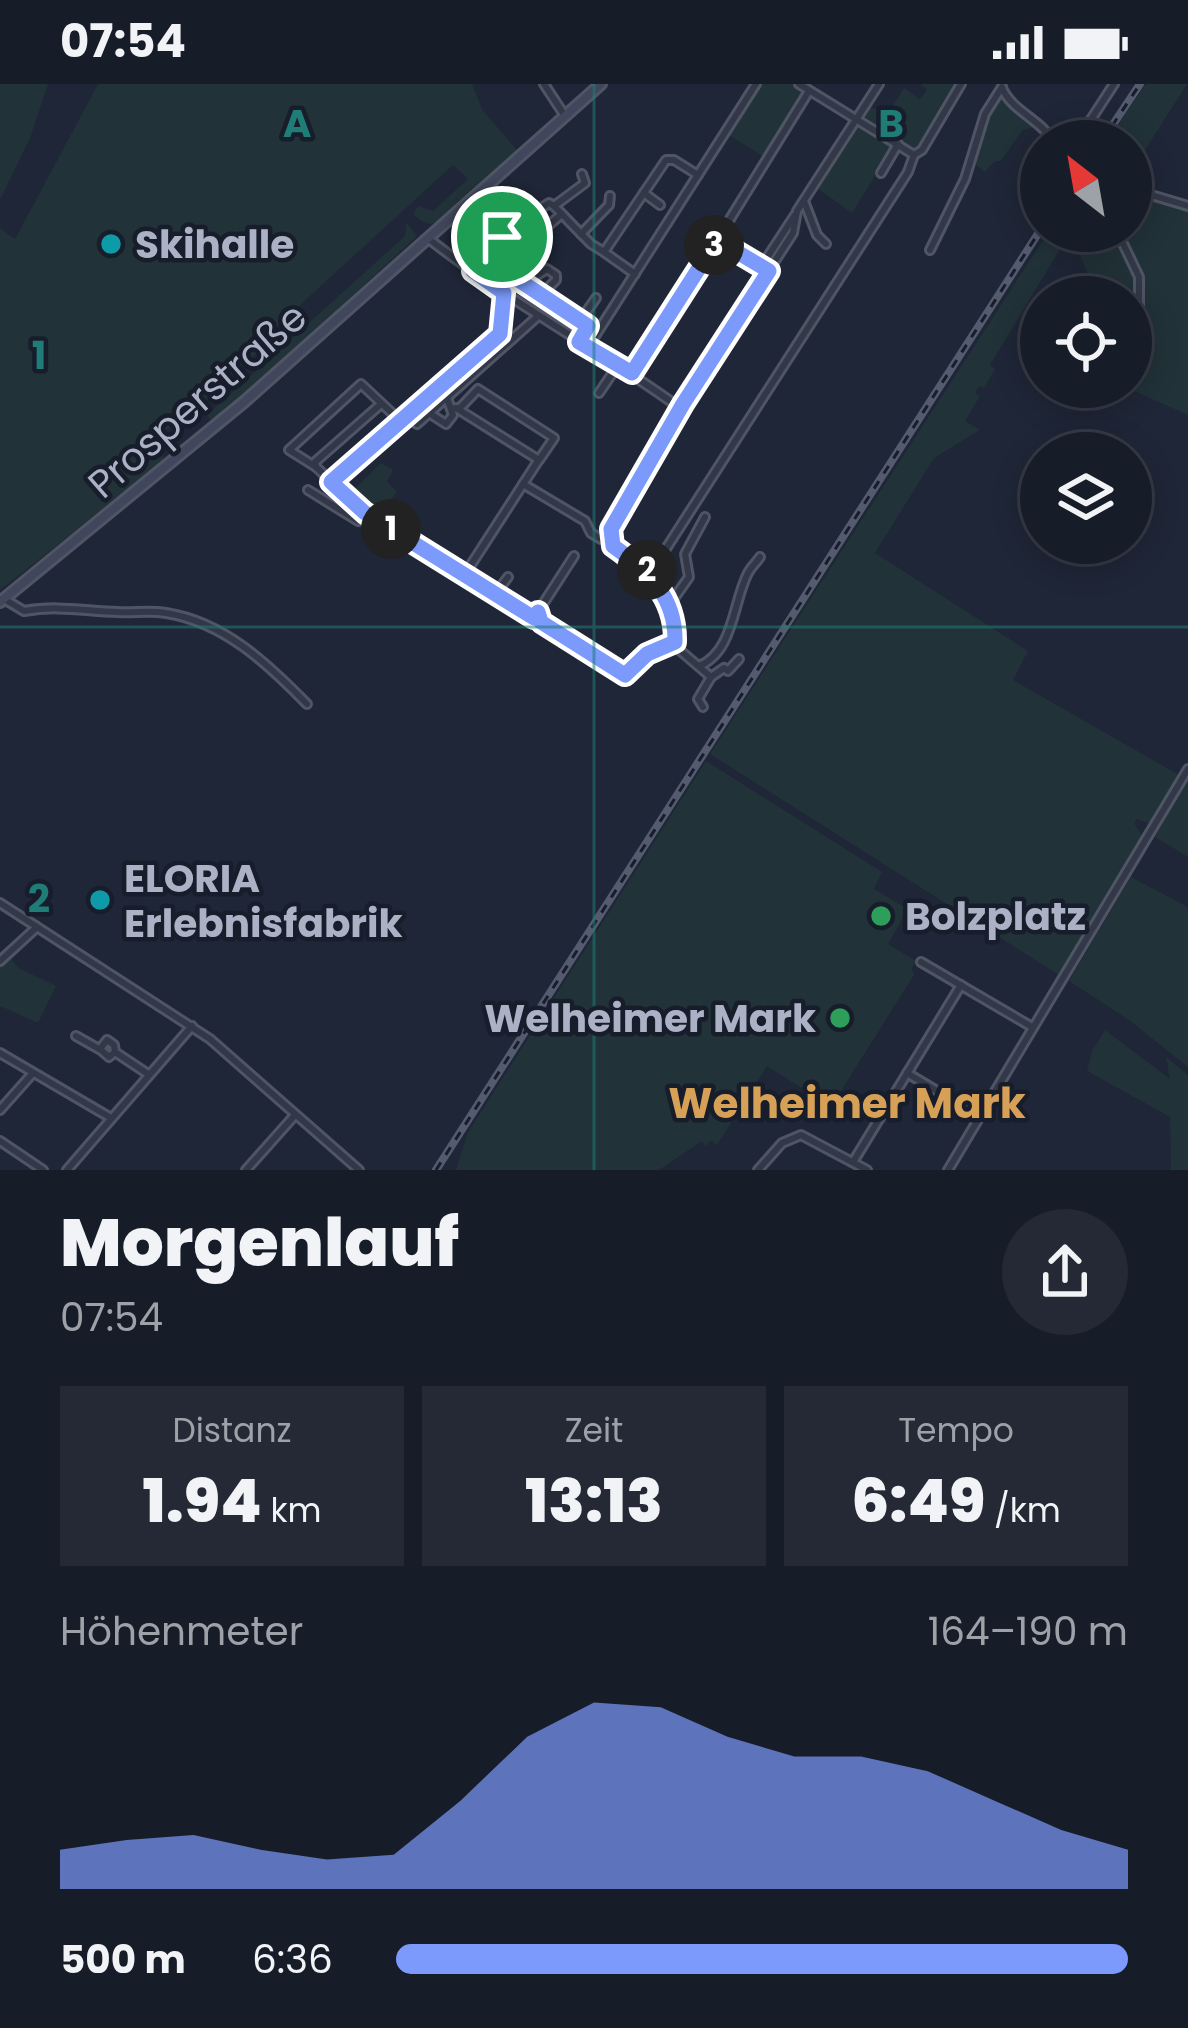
<!DOCTYPE html>
<html lang="de">
<meta charset="utf-8">
<style>
:root{--surface:#171c29;--page:#242935;--text:#f1f3f6;--muted:#9ea1a8;--line:#363a46;--accent:#7b9afb}
body{margin:0;font-family:Poppins,sans-serif;background:var(--page);color:var(--text);height:100vh;display:flex;flex-direction:column;font-size:45px;white-space:nowrap}
*{box-sizing:border-box;margin:0}
p{font-size:39px;color:var(--muted)}
.icon{flex:none;width:66px;height:66px;fill:none;stroke:currentColor;stroke-width:2;stroke-linecap:round;stroke-linejoin:round}
.map{position:relative;height:1086px;overflow:hidden}
.panel{display:flex;flex-direction:column;background:var(--surface);flex:1}
.panel>*{flex:none}
.needle{width:78px;rotate:329deg}
.controls{position:absolute;left:1020px;top:36px;display:grid;gap:24px}
.controls a{display:grid;place-items:center;width:132px;height:132px;border-radius:50%;background:var(--surface);box-shadow:0 6px 30px #0003,0 0 0 3px var(--line);font-size:60px}
.pin{position:absolute;display:grid;place-items:center;width:102px;height:102px;color:#fff;margin:-51px;border:6px solid #fff;border-radius:50%;box-shadow:0 3px 12px #0007}
.km{position:absolute;width:60px;height:60px;margin:-30px;border-radius:50%;background:#222;color:#fff;font-size:33px;line-height:60px;text-align:center}
.round{display:grid;place-items:center;flex:none;width:126px;height:126px;border-radius:63px;background:var(--page)}
.overview{display:flex;align-items:center;justify-content:space-between;height:204px;padding:0 60px}
h1{font-size:66px;font-weight:800;line-height:90px}
.figures{display:grid;grid-template-columns:repeat(3,1fr);gap:18px;height:204px;padding:12px 60px}
.figures div{display:grid;align-content:center;border-radius:0px;background:var(--page);text-align:center}
.figures b{font-size:60px;font-weight:800}
.figures small{font-size:33px;font-weight:400}
.figures p{font-size:33px}
.chart{height:336px;padding:24px 60px}
.chart p{display:flex;justify-content:space-between}
.chart svg{width:100%;height:216px;margin-top:12px;fill:var(--accent);opacity:.7}
ul{padding:0 60px;list-style:none;font-size:39px}
li{display:grid;grid-template-columns:192px 144px 1fr;align-items:center;height:90px}
li i{height:30px;border-radius:15px;background:var(--accent)}
.status{display:flex;justify-content:space-between;align-items:center;height:84px;padding:0 60px;background:var(--surface);direction:ltr}
.status svg{height:33px;fill:currentColor}
.map>svg:first-child{display:block}
.green{fill:#213238}
.lines{fill:none;stroke-linecap:round;stroke-linejoin:round}
.street-casing{stroke:#505566;stroke-width:12}
.secondary-casing{stroke:#505566;stroke-width:14}
.street{stroke:#323847;stroke-width:6}
.secondary{stroke:#40465b;stroke-width:8}
.rail-casing{stroke:#545b6f;stroke-width:8}
.rail{stroke:#181d2c;stroke-width:3;stroke-dasharray:9;stroke-linecap:butt}
.route-casing{stroke:#fff;stroke-width:24}
.route{stroke:#7b9afb;stroke-width:15}
.grid{fill:none;stroke:#1f7c77;stroke-width:3;stroke-opacity:0.55}
.culture-dot{fill:#0f9aa8;stroke:#181d2c;stroke-width:4.5}
.leisure-dot{fill:#2e9e5b;stroke:#181d2c;stroke-width:4.5}
.labels{text-anchor:middle;stroke-width:9;stroke-linejoin:round;paint-order:stroke}
.poi-label{font-size:39px;font-weight:bold;fill:#acb2c5;stroke:#181d2c;text-anchor:start}
.street-label{font-size:39px;fill:#acb2c5;stroke:#181d2c}
.neighbourhood-label{font-size:42px;font-weight:bold;fill:#d6a056;stroke:#181d2c}
.grid-label{font-size:39px;text-anchor:middle;font-weight:bold;fill:#1f7c77;stroke:#181d2c;stroke-width:9;stroke-linejoin:round;paint-order:stroke}
</style>
<div class="status"><b>07:54</b><svg viewBox="0 0 49 12"><path d="M0 12V9h3v3zM5 12V6h3v6zM10 12V3h3v9zM15 12V0h3v12zM26 1h20v11H26zM47 4h2v5h-2z"/></svg></div>
<div class="map">
<svg width="1188" height="1086" viewBox="0 0 1188 1086">
<rect width="100%" height="100%" fill="#1f2637"/>
<g class="green">
<polygon points="0,0 48,0 30,54 0,116"/>
<path d="M98,0H472L483,27L517,66C500,83 458,130 438,138C428,143 421,137 413,130L418,122L433,127L468,95L453,81L275,244L268,259L227,296L225,303L205,319H183L180,334L161,351L164,378L0,506V144L15,155Z"/>
<polygon points="761,0 796,0 805,5 764,73 727,50"/>
<polygon points="921,0 959,0 923,62 911,64 863,32 869,22 887,31 904,4 920,15 927,6"/>
<polygon points="1146,0 1187,0 1131,88 1131,57 1107,57"/>
<polygon points="999,11 1038,42 1023,46 1001,77 995,77 985,88 976,81 982,50"/>
<polygon points="859,40 894,61 852,129 817,104"/>
<polygon points="1131,109 1188,125 1188,331 1125,303 1111,309 1110,303 1131,303 1131,261 1151,251 1143,230 1145,211 1099,213 1071,152 1074,147 1131,147"/>
<polygon points="406,138 417,152 214,340 207,331 405,152"/>
<polygon points="1049,147 1071,147 990,281 995,285 984,304 979,302 975,309 980,312 965,337 980,346 934,374 875,469 1028,567 1013,596 1179,691 1153,736 1147,739 1137,735 1134,739 1143,753 1059,891 710,670"/>
<polygon points="381,379 393,386 387,398 397,407 381,431 349,410"/>
<polygon points="706,677 882,788 874,805 908,825 888,860 916,877 912,884 914,891 831,1023 767,982 717,1061 711,1056 705,1062 702,1057 659,1086 456,1086 468,1048"/>
<polygon points="1188,695 1188,773 1155,753"/>
<polygon points="1131,793 1188,823 1188,983 1129,936 1069,897"/>
<polygon points="10,874 19,884 56,902 38,939 0,922 0,882"/>
<polygon points="1105,946 1170,995 1166,973 1188,991 1188,1086 1171,1086 1170,1033 1087,987 1092,967"/>
</g>
<g class="lines">
<defs>
<g id="street">
<polyline points="544,0 565,32"/>
<polyline points="799,0 914,71 922,66 961,0"/>
<path d="M1002,4C1012,27 1040,35 1053,57"/>
<polyline points="1077,57 1114,0"/>
<polyline points="881,89 898,60"/>
<polyline points="582,90 585,99 554,122 591,160 604,168"/>
<polyline points="1028,103 1041,86"/>
<polyline points="1131,105 1188,122"/>
<polyline points="644,109 660,121"/>
<polyline points="804,117 817,151 826,160"/>
<polyline points="509,139 520,138 549,119 554,122"/>
<polyline points="543,146 562,130"/>
<polyline points="1117,147 1139,193 1139,227"/>
<polyline points="581,150 609,121 610,112"/>
<path d="M429,155C509,218 599,265 680,324L793,149L797,127L879,0"/>
<polyline points="717,156 809,7"/>
<polyline points="930,166 965,95 985,30 1002,3"/>
<polyline points="761,183 795,131"/>
<polyline points="502,185 523,200 547,185 556,191 556,196 541,211 523,200"/>
<polyline points="473,187 499,153 507,160 493,176 502,185 536,154 544,163"/>
<polyline points="635,190 604,168 666,76 674,76 698,91"/>
<polyline points="541,211 588,242 580,257"/>
<polyline points="580,237 596,214"/>
<polyline points="588,263 756,0"/>
<polyline points="632,289 717,156 769,187"/>
<polyline points="599,309 618,281"/>
<polyline points="381,320 315,378 316,383 365,429 534,534 574,472"/>
<polyline points="451,325 460,324 478,305 554,354 539,376 456,324"/>
<polyline points="429,329 446,340 453,331 447,314"/>
<polyline points="409,332 501,250 504,209"/>
<polyline points="316,383 289,366 361,300 394,331 408,333 417,340 537,233"/>
<polyline points="331,398 405,333"/>
<polyline points="523,400 585,437 591,449 601,455 612,456"/>
<polyline points="308,406 358,437 364,430"/>
<polyline points="651,488 613,462 611,445 682,321"/>
<polyline points="465,490 538,377"/>
<polyline points="496,509 508,493"/>
<path d="M4,515L24,527C57,521 85,527 118,528C134,529 150,526 166,529C224,538 268,580 307,620"/>
<polyline points="670,520 689,493 685,470 705,433"/>
<polyline points="538,529 541,537 625,591 647,570 675,558"/>
<polyline points="739,575 728,587 724,584 711,593 676,563 674,532 651,488 908,88 914,71"/>
<path d="M699,582C734,568 733,517 748,489C751,483 756,479 760,473"/>
<polyline points="703,623 698,615 711,593"/>
<polyline points="0,819 210,955 359,1086"/>
<polyline points="0,877 37,843"/>
<polyline points="921,878 1032,943"/>
<polyline points="76,952 99,965"/>
<polyline points="115,968 109,973 100,965 107,956 114,961 115,968 148,990"/>
<polyline points="0,969 111,1034"/>
<polyline points="907,989 980,1033"/>
<polyline points="0,1026 33,989"/>
<polyline points="0,1057 43,1086"/>
<polyline points="853,1078 961,901"/>
<polyline points="67,1086 192,942"/>
<polyline points="246,1086 295,1031"/>
<polyline points="758,1086 782,1059 801,1051 867,1086"/>
<polyline points="948,1086 1188,685"/>
</g>
<polyline id="secondary" points="0,518 244,318 601,0"/>
</defs>
<use href="#street" class="street-casing"/>
<use href="#secondary" class="secondary-casing"/>
<use href="#street" class="street"/>
<use href="#secondary" class="secondary"/>
<defs>
<g id="rail">
<polyline points="1102,57 1140,0"/>
<polyline points="436,1086 1041,145"/>
</g>
</defs>
<use href="#rail" class="rail-casing"/>
<use href="#rail" class="rail"/>
</g>
<g class="lines">
<defs>
<path id="route" d="M502,153L507,160L493,176L496,181L588,242L579,258L632,289L717,156L769,187L683,320L611,445L613,462C647,486 676,512 675,558L647,570L625,591L541,538L538,528L534,534L365,429L331,398L500,250L504,209L473,187L495,155Z"/>
</defs>
<use href="#route" class="route-casing"/>
<use href="#route" class="route"/>
</g>
<path class="grid" d="M594,0V1086M0,543H1188"/>
<g class="culture-dot">
<circle cx="111" cy="160" r="12"/>
<circle cx="100" cy="816" r="12"/>
</g>
<g class="leisure-dot">
<circle cx="881" cy="832" r="12"/>
<circle cx="840" cy="934" r="12"/>
</g>
<g class="labels">
<g class="poi-label">
<text x="135" y="174">Skihalle</text>
<text x="124" y="808">ELORIA<tspan x="124" dy="45">Erlebnisfabrik</tspan></text>
<text x="905" y="846">Bolzplatz</text>
<text x="816" y="948" text-anchor="end">Welheimer Mark</text>
</g>
<g class="street-label">
<text transform="translate(197 316) rotate(-41)" y="14">Prosperstraße</text>
</g>
<g class="neighbourhood-label">
<text x="847" y="1034">Welheimer Mark</text>
</g>
</g>
<g class="grid-label">
<text x="297" y="53">A</text>
<text x="891" y="53">B</text>
<text x="39" y="285">1</text>
<text x="39" y="828">2</text>
</g>
</svg>
<div class="controls">
<a><svg class="needle" viewBox="-14 -14 28 28"><path d="M0-13l5 13h-10z" fill="#e53935"/><path d="M0 13l5-13h-10z" fill="#9ea1a8"/></svg></a>
<a><svg class="icon" aria-label="locate" viewBox="0 0 24 24"><circle cx="12" cy="12" r="6"/><path d="M12 2v4M12 18v4M2 12h4M18 12h4"/></svg></a>
<a><svg class="icon" aria-label="layers" viewBox="0 0 24 24"><path d="M12 4l9 5-9 5-9-5zM3 14l9 5 9-5"/></svg></a>
</div>
<div class="pin" style="left:502px;top:153px;background:#1e9e55"><svg class="icon" aria-label="arrive" viewBox="0 0 24 24"><path d="M6 21V4h12l-3 4 3 4H6"/></svg></div>
<b class="km" style="left:391px;top:445px">1</b>
<b class="km" style="left:647px;top:486px">2</b>
<b class="km" style="left:714px;top:161px">3</b>
</div>
<section class="panel">
<div class="overview"><div><h1>Morgenlauf</h1><p>07:54</p></div><a class="round"><svg class="icon" aria-label="share" viewBox="0 0 24 24"><path d="M12 15V3M7 8l5-5 5 5M5 13v7h14v-7"/></svg></a></div>
<div class="figures">
<div><p>Distanz</p><b>1.94<small> km</small></b></div>
<div><p>Zeit</p><b>13:13</b></div>
<div><p>Tempo</p><b>6:49<small> /km</small></b></div>
</div>
<div class="chart"><p><span>Höhenmeter</span>164–190 m</p>
<svg viewBox="0 0 160 44" preserveAspectRatio="none"><path d="M0 44V36L10 34L20 33L30 36L40 38L50 37L60 26L70 13L80 6L90 7L100 13L110 17L120 17L130 20L140 26L150 32L160 36V44z"/></svg>
</div>
<ul>
<li><b>500 m</b>6:36<i style="width:100%"></i></li>
</ul>
</section>
